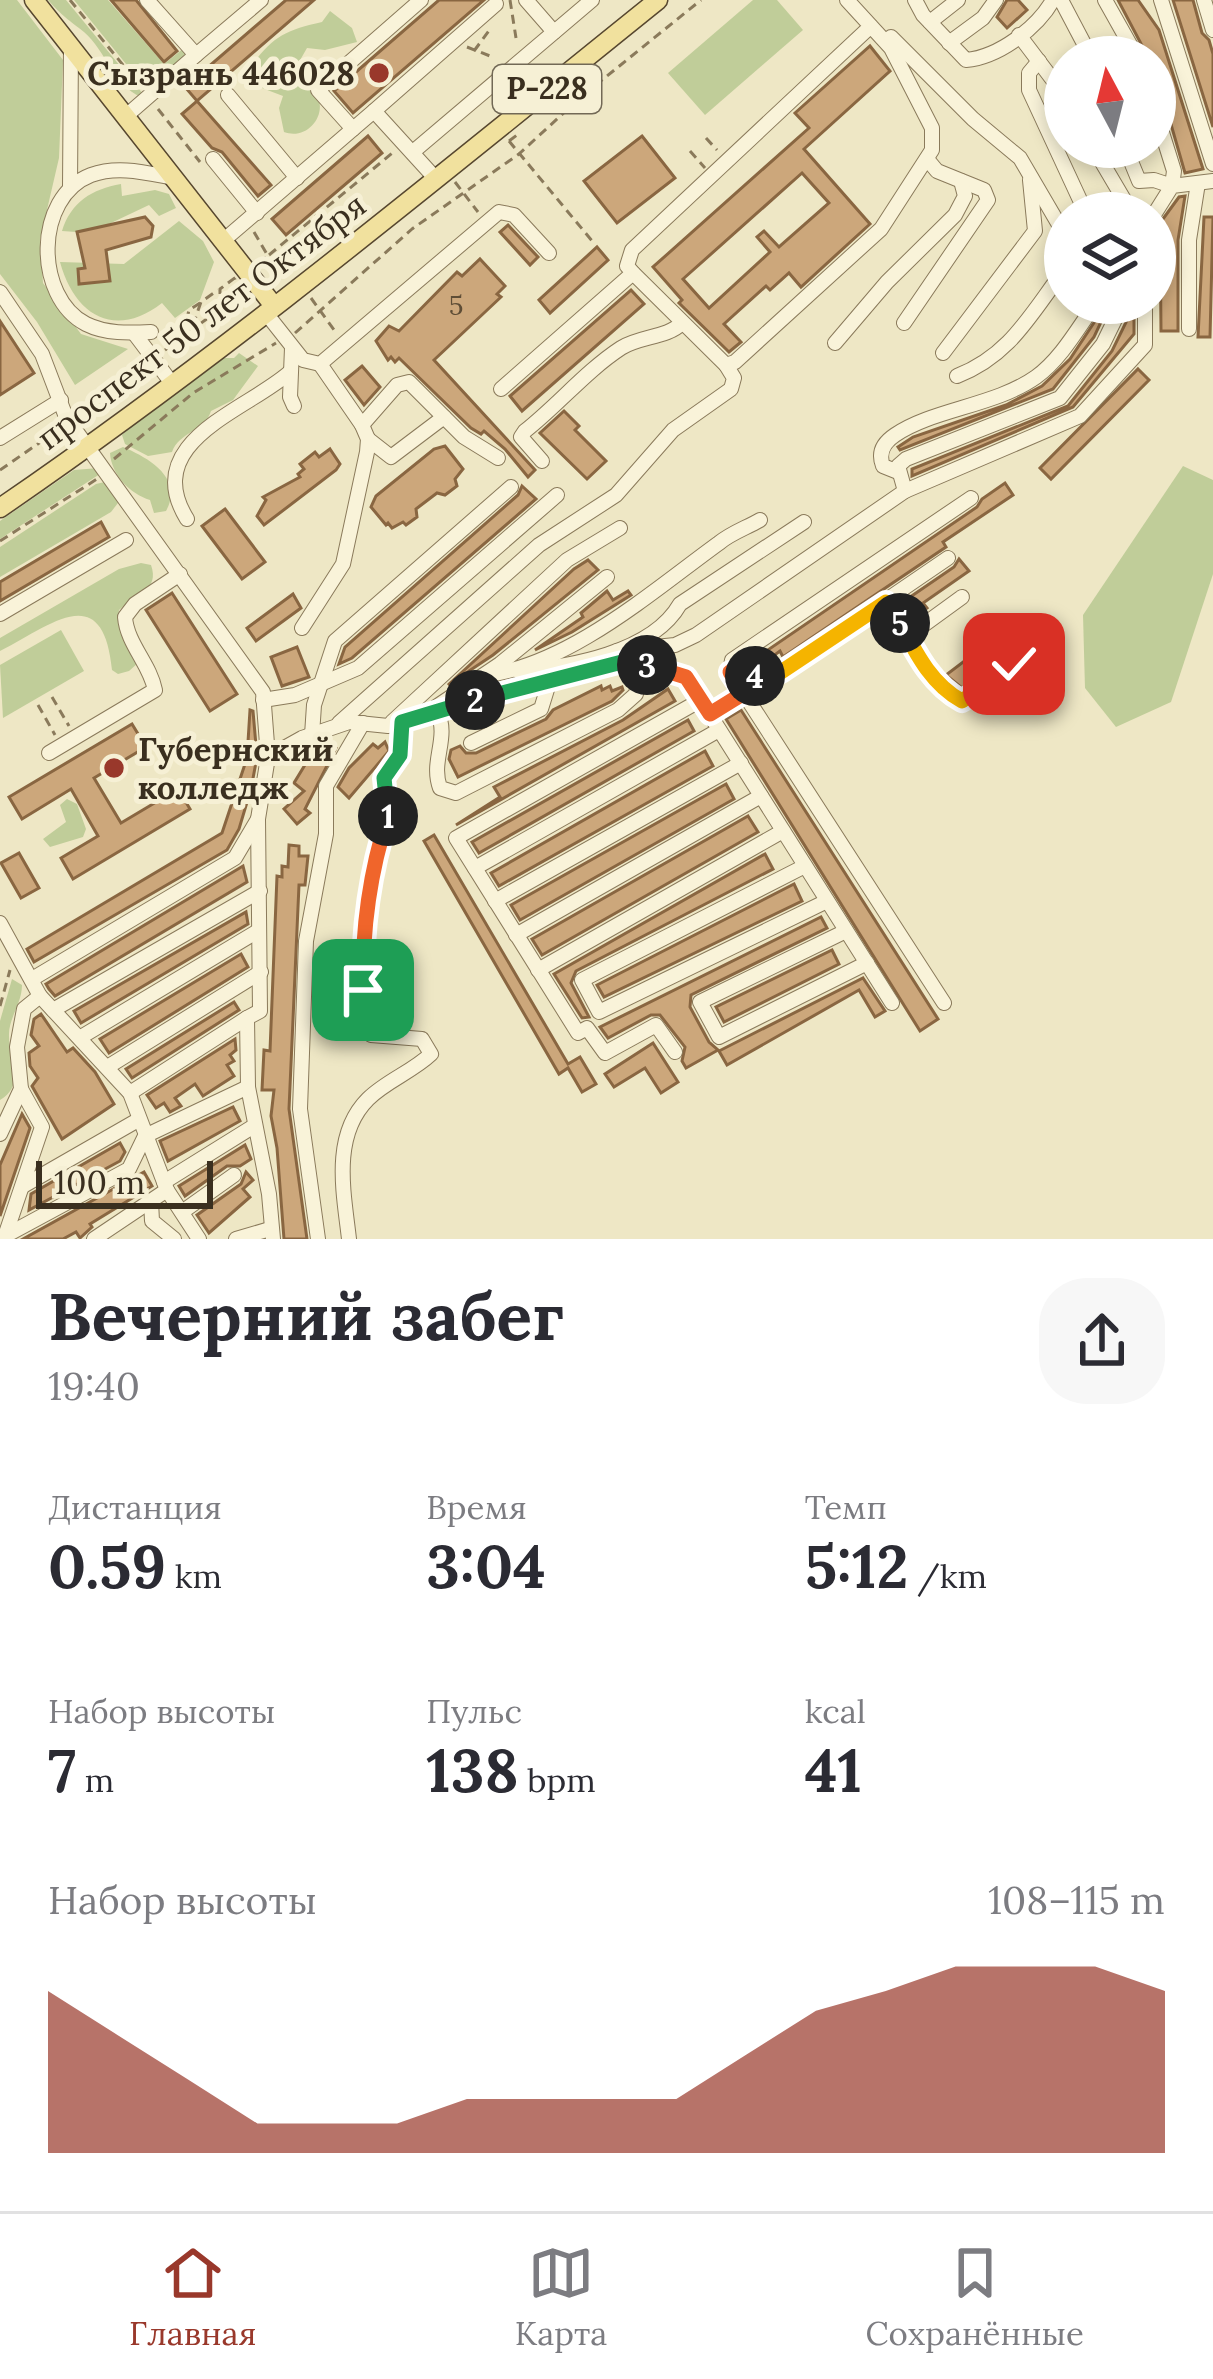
<!DOCTYPE html>
<html lang="ru">
<meta charset="utf-8">
<style>
:root{--surface:#fff;--page:#f7f7f7;--text:#2b2b33;--muted:#7c7c81;--line:#e1e1e2;--accent:#99382b}
body{margin:0;font-family:Lora,serif;background:var(--page);color:var(--text);height:100vh;display:flex;flex-direction:column;font-size:45px;white-space:nowrap}
*{box-sizing:border-box;margin:0}
p{font-size:39px;color:var(--muted)}
.icon{flex:none;width:66px;height:66px;fill:none;stroke:currentColor;stroke-width:2;stroke-linecap:round;stroke-linejoin:round}
.map{position:relative;height:1239px;overflow:hidden}
.sheet{display:flex;flex-direction:column;background:var(--surface);flex:1}
.sheet>*{flex:none}
.needle{width:78px;rotate:353deg}
.controls{position:absolute;left:1044px;top:36px;display:grid;gap:24px}
.controls a{display:grid;place-items:center;width:132px;height:132px;border-radius:50%;background:var(--surface);box-shadow:0 6px 18px #0003;font-size:60px}
.scale{position:absolute;left:36px;bottom:30px;width:177px;box-sizing:border-box;padding-left:12px;border:6px solid #3a2f1f;border-top:0;font-size:33px;line-height:42px;white-space:nowrap;color:#3a2f1f;-webkit-text-stroke:9px #f6f0d5;paint-order:stroke}
.pin{position:absolute;display:grid;place-items:center;width:102px;height:102px;color:#fff;margin:-51px;border-radius:24px;box-shadow:0 6px 18px #0006}
.km{position:absolute;width:60px;height:60px;margin:-30px;border-radius:50%;background:#222;color:#fff;font-size:33px;line-height:60px;text-align:center}
.round{display:grid;place-items:center;flex:none;width:126px;height:126px;border-radius:48px;background:var(--page)}
.headline{display:flex;align-items:center;justify-content:space-between;height:204px;padding:0 48px}
h1{font-size:66px;font-weight:700;line-height:90px}
.stats{display:grid;grid-template-columns:repeat(3,1fr);gap:18px;height:204px;padding:12px 48px}
.stats div{display:grid;align-content:center}
.stats b{font-size:60px;font-weight:700}
.stats small{font-size:33px;font-weight:400}
.stats p{font-size:33px}
.chart{height:336px;padding:24px 48px}
.chart p{display:flex;justify-content:space-between}
.chart svg{width:100%;height:216px;margin-top:12px;fill:var(--accent);opacity:.7}
.tab-bar{display:flex;justify-content:space-around;align-items:center;height:168px;border-top:3px solid var(--line);background:var(--surface);font-size:33px;color:var(--muted)}
.tab-bar a{display:grid;justify-items:center;gap:6px}
.tab-bar .current{color:var(--accent)}
.map>svg:first-child{display:block}
.green{fill:#c0cd99}
.building{fill:#cca77b;stroke:#896641;stroke-width:3;fill-rule:evenodd}
.lines{fill:none;stroke-linecap:round;stroke-linejoin:round}
.minor-casing{stroke:#8a7a5b;stroke-width:16}
.major-casing{stroke:#57472f;stroke-width:21}
.path{stroke:#8a7a5b;stroke-width:3;stroke-dasharray:9 6;stroke-linecap:butt}
.minor{stroke:#f9f3d9;stroke-width:14}
.major{stroke:#f1e19e;stroke-width:18}
.split-1-casing{stroke:#fff;stroke-width:24}
.split-2-casing{stroke:#fff;stroke-width:24}
.split-3-casing{stroke:#fff;stroke-width:24}
.split-4-casing{stroke:#fff;stroke-width:24}
.split-5-casing{stroke:#fff;stroke-width:24}
.split-6-casing{stroke:#fff;stroke-width:24}
.split-1{stroke:#f0652b;stroke-width:15}
.split-2{stroke:#22a559;stroke-width:15}
.split-3{stroke:#22a559;stroke-width:15}
.split-4{stroke:#f0652b;stroke-width:15}
.split-5{stroke:#f5b400;stroke-width:15}
.split-6{stroke:#f5b400;stroke-width:15}
.poi-dot{fill:#99382b;stroke:#f6f0d5;stroke-width:4.5}
.labels{text-anchor:middle;stroke-width:10;stroke-linejoin:round;paint-order:stroke}
.number-label{font-size:27px;fill:#5e4d36}
.shield{fill:#f6f0d5;stroke:#726956;stroke-width:3}
.shield-label{font-size:30px;font-weight:bold;fill:#3a2f1f}
.poi-label{font-size:33px;font-weight:bold;fill:#3a2f1f;stroke:#f6f0d5;text-anchor:end}
.street-label{font-size:33px;fill:#3a2f1f;stroke:#f6f0d5}
</style>
<div class="map">
<svg width="1213" height="1239" viewBox="0 0 1213 1239">
<rect width="100%" height="100%" fill="#eee7c5"/>
<g class="green">
<polygon points="0,0 17,0 63,60 59,158 40,240 43,283 81,334 128,349 75,385 37,322 0,274"/>
<path d="M48,0H66L143,94L141,97C113,85 106,51 84,32C69,20 62,16 48,0Z"/>
<polygon points="74,0 108,0 164,64 184,48 190,55 148,91"/>
<polygon points="753,0 777,0 803,30 705,115 668,73"/>
<path d="M330,11L352,28L357,42L325,50L307,48L299,62L288,61L290,77C299,83 308,82 315,91C330,113 308,141 284,132L279,108L283,96L249,83V70C270,38 285,30 322,22Z"/>
<path d="M121,184L122,196L155,190L169,194L176,208L159,216L149,205L90,233L62,231C71,202 92,189 121,184Z"/>
<path d="M179,221L203,241L214,262L200,300L175,318L162,303C116,339 75,317 60,262L124,264Z"/>
<path d="M239,353L258,366L233,400L211,411C205,431 179,432 172,452L148,456L125,444L122,435L126,431L221,358H234Z"/>
<path d="M123,447C149,458 184,478 166,511L154,513L150,500C130,494 111,474 110,453Z"/>
<polygon points="1183,466 1213,480 1213,574 1171,702 1116,727 1085,688 1083,615"/>
<polygon points="99,468 103,472 0,539 0,521 74,470"/>
<polygon points="109,481 121,499 111,512 0,577 0,547 96,484"/>
<path d="M141,563L151,565C160,590 136,595 119,610L118,620L138,663L129,671L118,674L112,670C103,578 51,625 0,651V638L119,569Z"/>
<polygon points="61,630 84,671 3,718 0,665"/>
<polygon points="67,799 77,804 86,829 83,837 50,847 43,839 66,822 60,805"/>
<path d="M12,979L22,985C22,1003 9,1018 9,1034C8,1058 27,1084 0,1100V1021Z"/>
</g>
<g class="building">
<polygon points="111,0 136,0 177,51 164,62"/>
<polygon points="286,0 314,0 197,101 185,87"/>
<polygon points="439,0 484,0 353,113 334,91"/>
<polygon points="1007,0 1018,0 1027,10 1007,28 997,17"/>
<polygon points="1118,0 1138,0 1159,30 1203,169 1185,173 1166,107 1158,99 1155,57 1148,57"/>
<polygon points="1173,0 1193,0 1202,33 1209,40 1213,54 1213,127"/>
<path d="M870,46L890,71L804,149L870,224L801,287L789,273L770,290L766,286L724,324L741,342L729,352L679,303L682,300L653,267L809,128L795,113ZM802,173L829,203L779,247L764,231L757,237L770,252L709,308L683,279Z"/>
<polygon points="197,101 271,185 258,196 222,152 212,148 182,114"/>
<polygon points="368,136 382,153 286,235 272,219"/>
<polygon points="642,136 675,178 617,223 584,181"/>
<polygon points="1185,196 1178,240 1178,331 1161,331 1160,223 1179,197"/>
<polygon points="145,217 153,226 151,237 106,250 110,281 79,284 78,269 85,268 77,232"/>
<polygon points="1204,217 1213,217 1210,337 1198,337"/>
<polygon points="508,225 538,257 530,265 500,232"/>
<polygon points="597,247 608,260 550,313 539,300"/>
<polygon points="480,259 505,286 497,294 501,297 434,360 535,470 528,477 505,449 484,431 481,434 471,428 399,358 395,362 391,357 388,360 376,341 389,326 399,331 457,272 462,276"/>
<polygon points="631,290 644,304 522,411 510,396"/>
<polygon points="1107,303 1110,303 1094,337 1053,389 900,450 898,447 913,437 1006,405 1042,386 1070,359"/>
<polygon points="1130,314 1134,317 1134,334 1073,407 912,476 912,469 1068,406 1112,351"/>
<polygon points="0,321 34,373 0,395"/>
<polygon points="362,366 380,387 364,405 345,380"/>
<polygon points="1138,369 1149,380 1051,479 1040,468"/>
<polygon points="564,411 579,426 575,430 606,461 587,479 540,433"/>
<polygon points="445,446 463,469 455,479 457,486 445,495 437,493 416,509 417,517 406,525 403,522 392,528 388,523 386,525 371,507 376,496 434,449"/>
<polygon points="330,449 340,464 336,470 264,525 257,516 266,500 263,497 300,477 298,474 304,469 300,464 315,452 319,457"/>
<polygon points="1005,483 1013,495 943,542 946,547 783,657 780,651 762,664 746,665 977,507 982,499"/>
<polygon points="522,486 536,499 352,658 339,664 345,647 518,495"/>
<polygon points="225,509 265,562 242,579 202,526"/>
<polygon points="101,522 109,537 0,601 0,582"/>
<polygon points="959,559 969,571 923,603 927,608 910,621 900,604 954,567"/>
<polygon points="588,560 598,570 493,655 448,685 574,569"/>
<polygon points="607,591 613,600 628,591 631,595 572,632 535,650 583,617 581,613"/>
<polygon points="172,593 237,694 210,711 146,610"/>
<polygon points="293,594 301,608 256,641 247,628"/>
<polygon points="1025,615 1040,635 1015,653 962,688 946,675"/>
<polygon points="297,647 309,677 282,686 271,657"/>
<polygon points="601,686 602,690 610,686 612,691 622,687 623,690 612,701 458,777 449,759 451,750 460,746 466,753 476,753 546,719 553,710"/>
<polygon points="668,689 675,701 456,825 500,797 494,787 623,720"/>
<polygon points="250,710 253,711 257,757 251,789 239,829 227,850 34,962 27,949 222,833 247,758"/>
<polygon points="741,710 938,1019 920,1031 726,719"/>
<polygon points="688,720 694,731 479,853 472,842"/>
<polygon points="132,724 146,747 94,778 121,823 178,789 190,809 73,879 61,858 98,836 71,789 22,819 9,797"/>
<polygon points="385,742 389,751 349,798 338,787 349,768 373,744 378,748"/>
<polygon points="328,744 336,748 305,809 310,813 297,824 284,809 304,791 294,783 311,755 320,760"/>
<polygon points="705,751 713,766 499,886 491,873"/>
<polygon points="726,784 734,799 520,920 511,905"/>
<polygon points="748,816 758,832 542,955 532,939"/>
<polygon points="434,835 568,1064 580,1057 596,1084 582,1092 568,1068 559,1074 424,841"/>
<polygon points="289,845 299,846 299,856 308,856 305,885 299,885 289,1109 307,1239 284,1239 277,1148 271,1116 274,1090 262,1090 264,1050 270,1051 277,876 282,877 282,866 288,867"/>
<polygon points="19,853 39,888 21,898 1,863"/>
<polygon points="765,854 773,869 576,971 571,983 589,1017 582,1018 554,974"/>
<polygon points="243,866 247,882 55,996 49,989 46,984"/>
<polygon points="794,884 802,901 604,997 597,985"/>
<polygon points="246,912 248,924 81,1023 74,1011"/>
<polygon points="821,917 827,928 691,995 690,1007 709,1042 718,1050 686,1068 682,1061 685,1047 660,1015 651,1015 608,1038 600,1027"/>
<polygon points="832,950 839,964 724,1022 716,1007"/>
<polygon points="241,954 248,967 109,1053 100,1039"/>
<polygon points="863,978 885,1011 875,1017 859,990 727,1065 719,1051"/>
<polygon points="234,1002 239,1010 132,1078 126,1069"/>
<polygon points="41,1014 67,1052 73,1048 95,1072 114,1104 62,1139 32,1086 38,1078 30,1066 29,1053 39,1046 31,1035 34,1019"/>
<polygon points="235,1039 236,1050 230,1055 234,1061 227,1065 234,1076 203,1096 195,1084 175,1098 181,1106 170,1112 164,1103 156,1108 147,1095"/>
<polygon points="653,1043 678,1082 661,1093 645,1068 614,1087 605,1074"/>
<polygon points="233,1107 240,1121 168,1161 160,1141"/>
<polygon points="22,1114 30,1128 0,1216 0,1165"/>
<polygon points="120,1143 125,1152 120,1161 29,1210 31,1194"/>
<polygon points="245,1145 251,1159 240,1166 227,1166 185,1196 179,1186"/>
<polygon points="144,1172 152,1186 90,1224 92,1227 80,1238 76,1232 63,1239 23,1239"/>
<polygon points="246,1172 253,1180 243,1189 250,1197 209,1233 197,1215 241,1184"/>
</g>
<g class="lines">
<defs>
<g id="minor">
<polyline points="526,0 554,32"/>
<polyline points="847,0 891,48 932,128 932,150 881,229 735,362 726,365 633,273 627,266 632,250 871,26"/>
<path d="M915,0L923,15L966,60C999,57 1037,28 1053,0"/>
<polyline points="1061,0 1091,57"/>
<polyline points="1105,0 1137,57"/>
<polyline points="1161,0 1213,164"/>
<polyline points="1204,0 1213,30"/>
<polyline points="930,22 958,0"/>
<polyline points="1019,35 1065,96"/>
<polyline points="891,37 973,119 1020,158 1065,235"/>
<polyline points="949,43 983,18 996,0"/>
<polyline points="196,55 261,0"/>
<polyline points="1039,61 1029,73 1029,90 1086,213"/>
<polyline points="228,95 297,178"/>
<polyline points="374,111 496,4"/>
<polyline points="126,116 196,55 147,0"/>
<polyline points="353,129 374,111 436,179"/>
<polyline points="1093,147 1126,203"/>
<polyline points="1125,147 1139,181 1154,180 1172,186 1174,171 1155,110"/>
<polyline points="414,151 592,0"/>
<polyline points="213,159 257,213"/>
<polyline points="70,187 71,46"/>
<polyline points="1155,213 1172,186 1213,181"/>
<polyline points="224,240 353,129 318,90 421,0"/>
<polyline points="0,292 42,354 66,417 263,692 268,757 302,738 349,722 388,726 622,663 641,663 686,677 892,1003"/>
<polyline points="265,312 303,360 320,364 499,212 514,215 549,253"/>
<polyline points="904,323 988,200 984,190 937,171 927,159"/>
<polyline points="1189,329 1189,240 1198,183"/>
<path d="M151,332C129,333 106,334 86,324C34,297 34,197 91,175C118,165 147,173 175,178"/>
<polyline points="134,333 171,382"/>
<polyline points="835,343 887,282 955,215 965,196 961,181"/>
<polyline points="292,348 290,397 294,406"/>
<polyline points="943,353 1035,231 1030,180"/>
<polyline points="320,364 362,425 397,385 409,382 464,437 498,458"/>
<path d="M957,376C1011,355 1031,313 1065,269"/>
<polyline points="501,389 633,273"/>
<polyline points="0,438 61,400"/>
<polyline points="368,439 391,457 444,417"/>
<path d="M542,461L521,437L525,431C558,405 586,371 621,348C640,336 667,338 682,323"/>
<path d="M898,472L883,466C878,453 883,443 895,435C933,409 995,406 1036,377C1061,359 1078,328 1096,303"/>
<polyline points="905,491 898,466 906,459 1060,398 1103,344 1123,303"/>
<path d="M187,519C139,441 248,410 290,372"/>
<path d="M886,602C909,638 923,680 962,702L1014,664"/>
<polyline points="0,614 126,540"/>
<polyline points="302,628 343,564 367,452 368,439 362,425"/>
<polyline points="907,637 962,597"/>
<polyline points="617,651 675,645 696,635 905,491 1080,416 1145,345 1145,303"/>
<path d="M518,671C569,667 652,653 680,604L804,522"/>
<polyline points="730,672 732,660 971,498"/>
<path d="M483,676C569,665 650,593 719,543C731,533 746,528 760,520"/>
<polyline points="263,700 295,695 358,668 557,495"/>
<polyline points="436,707 500,664 607,577"/>
<path d="M437,711C450,738 430,760 440,788L456,793L618,710L636,694L641,663"/>
<polyline points="709,714 744,693"/>
<polyline points="392,722 567,560 620,528"/>
<polyline points="339,723 539,545 616,495 673,430 731,389 734,378 726,365"/>
<polyline points="312,735 314,705 335,641 511,487"/>
<polyline points="471,743 541,709 550,680"/>
<path d="M49,753L155,690C150,664 127,644 125,617L135,604L180,574"/>
<polyline points="268,757 258,819 260,1011 247,1018 248,1087 269,1194 273,1239"/>
<polyline points="805,866 582,980 599,1012 827,901"/>
<polyline points="475,868 719,730"/>
<polyline points="495,901 741,763"/>
<polyline points="0,923 40,996 24,1009 17,1047 21,1089 0,1134"/>
<polyline points="846,931 700,1002 719,1037 867,963"/>
<polyline points="516,935 761,796"/>
<polyline points="538,970 783,831"/>
<polyline points="32,979 235,858 258,819"/>
<polyline points="40,996 130,1093 167,1190 199,1239"/>
<polyline points="944,1003 730,672 748,677 781,672 948,558"/>
<polyline points="53,1010 260,891"/>
<polyline points="81,1037 258,931"/>
<polyline points="675,1052 656,1025 605,1053 587,1028 578,1033 456,838 701,700"/>
<polyline points="109,1066 261,972"/>
<polyline points="130,1093 247,1018"/>
<polyline points="164,1182 254,1126"/>
<polyline points="23,1186 138,1120"/>
<polyline points="151,1201 152,1221 174,1239"/>
<polyline points="182,1212 234,1175"/>
<polyline points="5,1236 129,1169 145,1136 248,1087"/>
<polyline points="4,1239 42,1127 21,1089"/>
<polyline points="94,1239 167,1190"/>
<polyline points="236,1239 270,1229"/>
<polyline points="318,1239 300,1109 306,941 326,834 326,786 363,723"/>
<path d="M349,1239C344,1194 331,1136 368,1099C386,1081 412,1072 431,1054L422,1039L371,1035C351,1004 368,888 376,851C383,823 392,806 384,778L400,755L402,721"/>
</g>
<g id="major">
<polyline points="34,0 274,306"/>
<path d="M0,508C228,352 443,173 658,0"/>
</g>
</defs>
<use href="#minor" class="minor-casing"/>
<use href="#major" class="major-casing"/>
<g class="path">
<polyline points="70,0 141,87"/>
<polyline points="510,0 516,38"/>
<polyline points="467,47 490,56"/>
<polyline points="474,51 491,28"/>
<polyline points="158,109 200,162"/>
<polyline points="706,138 717,150"/>
<polyline points="509,141 593,242"/>
<polyline points="509,141 521,132"/>
<polyline points="690,151 705,168"/>
<polyline points="455,182 478,212"/>
<polyline points="254,232 268,256 259,262"/>
<polyline points="269,255 396,150"/>
<polyline points="311,298 337,334"/>
<polyline points="220,309 220,289 236,277"/>
<polyline points="193,325 201,302 218,290"/>
<polyline points="295,333 412,229 519,154 581,97 701,0"/>
<polyline points="183,335 189,310 200,303"/>
<polyline points="165,350 220,309 237,291 235,279"/>
<polyline points="76,410 143,366"/>
<polyline points="114,459 193,393 276,343"/>
<polyline points="0,470 58,430"/>
<polyline points="0,541 97,479"/>
<polyline points="52,697 69,726"/>
<polyline points="38,705 55,735"/>
<polyline points="0,1006 10,970"/>
</g>
<use href="#minor" class="minor"/>
<use href="#major" class="major"/>
</g>
<g class="lines">
<defs>
<path id="split-1" d="M363,990C362,931 370,871 388,816"/>
<polyline id="split-2" points="388,816 384,778 400,755 402,722 475,700"/>
<polyline id="split-3" points="475,700 622,662 647,665"/>
<polyline id="split-4" points="647,665 686,677 710,714 744,693 730,672 755,676"/>
<polyline id="split-5" points="755,676 781,672 886,602 900,623"/>
<path id="split-6" d="M900,623C916,653 931,684 962,701L1014,664"/>
</defs>
<use href="#split-1" class="split-1-casing"/>
<use href="#split-2" class="split-2-casing"/>
<use href="#split-3" class="split-3-casing"/>
<use href="#split-4" class="split-4-casing"/>
<use href="#split-5" class="split-5-casing"/>
<use href="#split-6" class="split-6-casing"/>
<use href="#split-1" class="split-1"/>
<use href="#split-2" class="split-2"/>
<use href="#split-3" class="split-3"/>
<use href="#split-4" class="split-4"/>
<use href="#split-5" class="split-5"/>
<use href="#split-6" class="split-6"/>
</g>
<g class="poi-dot">
<circle cx="379" cy="73" r="12"/>
<circle cx="114" cy="768" r="12"/>
</g>
<g class="labels">
<g class="number-label">
<text x="456" y="315">5</text>
</g>
<rect class="shield" x="493" y="65" width="108" height="48" rx="9"/>
<g class="shield-label">
<text x="547" y="99">Р-228</text>
</g>
<g class="poi-label">
<text x="355" y="85">Сызрань 446028</text>
<text x="138" y="761" text-anchor="start">Губернский<tspan x="138" dy="38">колледж</tspan></text>
</g>
<g class="street-label">
<text transform="translate(201 321) rotate(-37)" y="12">проспект 50 лет Октября</text>
</g>
</g>
</svg>
<div class="controls">
<a><svg class="needle" viewBox="-14 -14 28 28"><path d="M0-13l5 13h-10z" fill="#e53935"/><path d="M0 13l5-13h-10z" fill="#7c7c81"/></svg></a>
<a><svg class="icon" aria-label="layers" viewBox="0 0 24 24"><path d="M12 4l9 5-9 5-9-5zM3 14l9 5 9-5"/></svg></a>
</div>
<div class="scale">100 m</div>
<div class="pin" style="left:363px;top:990px;background:#1e9e55"><svg class="icon" aria-label="arrive" viewBox="0 0 24 24"><path d="M6 21V4h12l-3 4 3 4H6"/></svg></div>
<div class="pin" style="left:1014px;top:664px;background:#d93025"><svg class="icon" aria-label="check" viewBox="0 0 24 24"><path d="M5 12l5 5 9-10"/></svg></div>
<b class="km" style="left:388px;top:816px">1</b>
<b class="km" style="left:475px;top:700px">2</b>
<b class="km" style="left:647px;top:665px">3</b>
<b class="km" style="left:755px;top:676px">4</b>
<b class="km" style="left:900px;top:623px">5</b>
</div>
<section class="sheet">
<div class="headline"><div><h1>Вечерний забег</h1><p>19:40</p></div><a class="round"><svg class="icon" aria-label="share" viewBox="0 0 24 24"><path d="M12 15V3M7 8l5-5 5 5M5 13v7h14v-7"/></svg></a></div>
<div class="stats">
<div><p>Дистанция</p><b>0.59<small> km</small></b></div>
<div><p>Время</p><b>3:04</b></div>
<div><p>Темп</p><b>5:12<small> /km</small></b></div>
</div>
<div class="stats">
<div><p>Набор высоты</p><b>7<small> m</small></b></div>
<div><p>Пульс</p><b>138<small> bpm</small></b></div>
<div><p>kcal</p><b>41</b></div>
</div>
<div class="chart"><p><span>Набор высоты</span>108–115 m</p>
<svg viewBox="0 0 160 44" preserveAspectRatio="none"><path d="M0 44V11L10 20L20 29L30 38L40 38L50 38L60 33L70 33L80 33L90 33L100 24L110 15L120 11L130 6L140 6L150 6L160 11V44z"/></svg>
</div>
</section>
<nav class="tab-bar">
<a class="current"><svg class="icon" aria-label="home" viewBox="0 0 24 24"><path d="M3 11l9-7 9 7M6 9v11h12V9"/></svg>Главная</a>
<a><svg class="icon" aria-label="map" viewBox="0 0 24 24"><path d="M3 6l6-2 6 2 6-2v14l-6 2-6-2-6 2zM9 4v14M15 6v14"/></svg>Карта</a>
<a><svg class="icon" aria-label="saved" viewBox="0 0 24 24"><path d="M7 4h10v16l-5-4-5 4z"/></svg>Сохранённые</a>
</nav>
